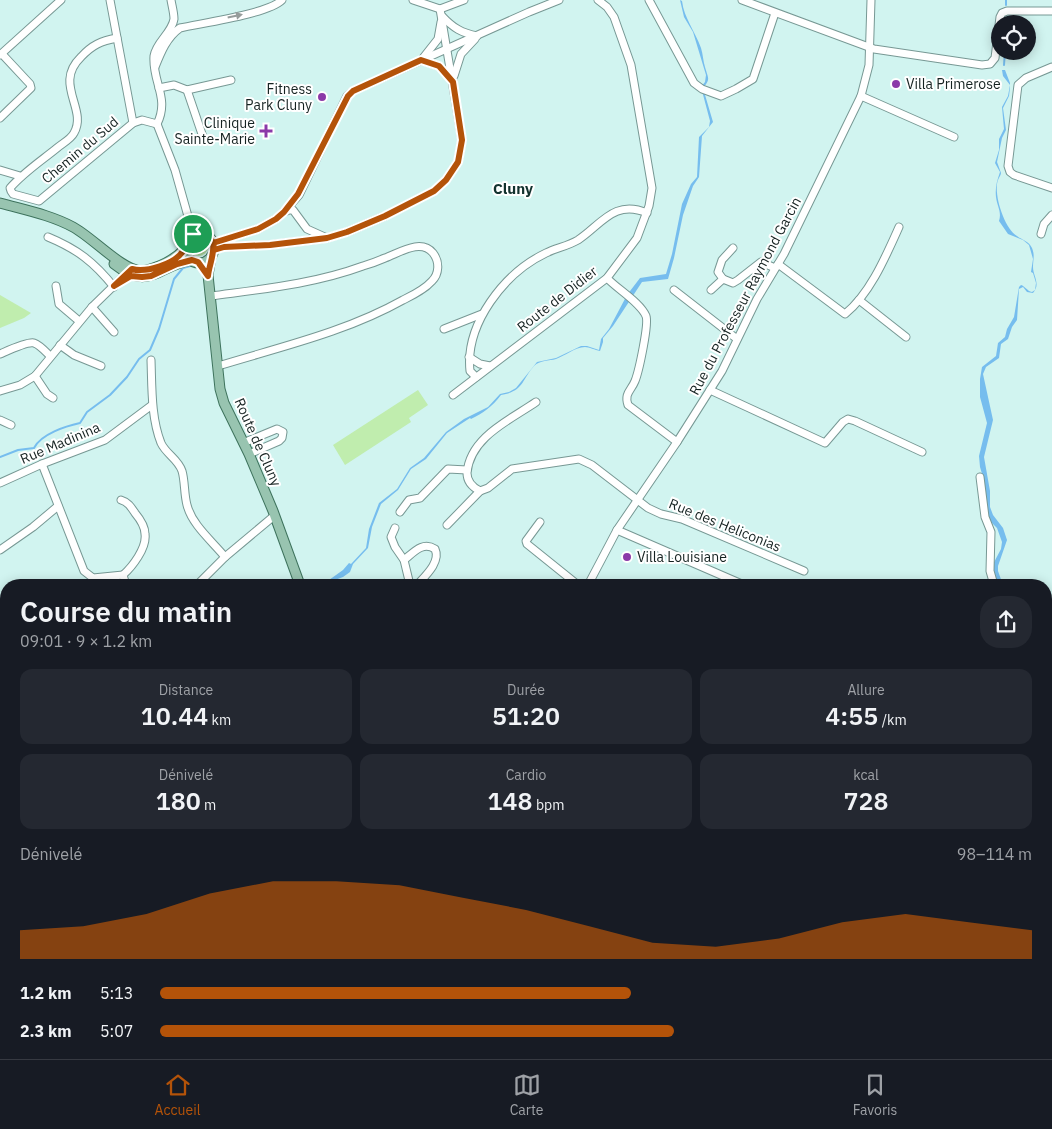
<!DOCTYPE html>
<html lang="fr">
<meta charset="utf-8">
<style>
:root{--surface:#171b24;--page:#242831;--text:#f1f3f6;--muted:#9ea1a6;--line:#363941;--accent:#b45309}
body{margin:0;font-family:"IBM Plex Sans",sans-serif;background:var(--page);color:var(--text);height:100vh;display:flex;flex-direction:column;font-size:19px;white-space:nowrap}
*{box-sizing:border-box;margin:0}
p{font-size:16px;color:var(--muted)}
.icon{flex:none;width:28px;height:28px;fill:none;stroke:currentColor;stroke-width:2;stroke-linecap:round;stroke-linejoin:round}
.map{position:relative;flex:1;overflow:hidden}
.panel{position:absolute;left:0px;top:579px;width:1052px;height:481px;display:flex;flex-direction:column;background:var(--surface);border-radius:20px 20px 0 0;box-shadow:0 2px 12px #0003}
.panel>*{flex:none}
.tools{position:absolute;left:991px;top:15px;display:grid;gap:10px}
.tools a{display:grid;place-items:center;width:45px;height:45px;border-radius:50%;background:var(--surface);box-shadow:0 2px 12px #0003;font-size:25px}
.pin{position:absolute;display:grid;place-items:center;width:42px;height:42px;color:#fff;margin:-21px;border:2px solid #fff;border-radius:50%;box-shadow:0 1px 5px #0007}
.round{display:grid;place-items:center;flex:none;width:52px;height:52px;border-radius:20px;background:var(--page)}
.overview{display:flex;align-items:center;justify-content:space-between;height:85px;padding:0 20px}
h1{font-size:28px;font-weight:600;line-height:38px}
.metrics{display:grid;grid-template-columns:repeat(3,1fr);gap:8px;height:85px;padding:5px 20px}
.metrics div{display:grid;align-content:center;border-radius:12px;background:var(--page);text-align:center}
.metrics b{font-size:25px;font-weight:600}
.metrics small{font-size:14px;font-weight:400}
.metrics p{font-size:14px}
.chart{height:140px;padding:10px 20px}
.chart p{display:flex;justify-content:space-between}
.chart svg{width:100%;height:90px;margin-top:5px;fill:var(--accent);opacity:.7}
ul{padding:0 20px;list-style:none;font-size:16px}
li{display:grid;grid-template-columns:80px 60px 1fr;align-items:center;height:38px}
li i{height:12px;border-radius:6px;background:var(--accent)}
.dock{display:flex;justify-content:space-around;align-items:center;height:70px;border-top:1px solid var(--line);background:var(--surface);font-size:14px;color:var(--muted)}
.dock a{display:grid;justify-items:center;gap:2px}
.dock .current{color:var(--accent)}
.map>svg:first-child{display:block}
.green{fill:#c0edae}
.water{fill:#76bdee}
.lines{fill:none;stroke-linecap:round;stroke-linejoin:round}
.stream{stroke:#76bdee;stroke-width:2}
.minor-casing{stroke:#779894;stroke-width:9}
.major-casing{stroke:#3d725c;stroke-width:11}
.highway-casing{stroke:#3d725c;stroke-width:12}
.minor{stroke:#fff;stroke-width:7}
.major{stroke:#98c4b0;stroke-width:9}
.highway{stroke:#539d7c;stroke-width:10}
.oneway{fill:#969c9b}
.route-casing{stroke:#fff;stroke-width:10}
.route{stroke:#b45309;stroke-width:6}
.poi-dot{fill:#8b39a8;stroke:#fff;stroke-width:2}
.labels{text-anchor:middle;stroke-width:4;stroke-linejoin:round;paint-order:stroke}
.poi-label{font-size:14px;fill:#152221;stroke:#fff;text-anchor:start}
.street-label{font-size:14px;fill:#152221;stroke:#fff}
.neighbourhood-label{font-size:15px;font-weight:bold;fill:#13322f;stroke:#fff}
</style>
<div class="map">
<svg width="1052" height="1059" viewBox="0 0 1052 1059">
<rect width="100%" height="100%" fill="#d1f4f0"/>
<g class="green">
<circle cx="199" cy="247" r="9"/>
<polygon points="0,295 31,313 24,318 0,328"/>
<polygon points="418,390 428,405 409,418 411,422 345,465 333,445"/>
<polygon points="668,1054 699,1054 700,1059 670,1059"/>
<polygon points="807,1054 857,1054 856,1059 806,1059"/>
</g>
<g class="water">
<path d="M680,0L682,1C684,18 695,31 701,48C703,54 703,61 705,67C708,78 711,79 703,88L713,122L702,136L699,177L693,186L683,215L674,258L668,279L642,282L613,326L603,338V342L600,351C595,350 589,347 585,347C575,347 565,356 556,359C549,361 540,360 534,366C521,381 524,391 501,395C492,407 483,413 471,419L470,418L447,433L426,459L411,469L398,490L381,504L372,527L368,548L353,564L350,572L343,577L335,580L331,585H322L343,570L349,563L351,564L366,548L369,529L379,503L397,489L410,468L424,458L446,432L464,419L488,407L500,394L509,392L516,388L537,362L556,358L581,346H587L599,350L601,339L609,329L627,295L640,278L666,274L672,254L682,204L691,184L697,177L699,137L709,127L710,121L701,87L705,82L706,75L693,32L684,17Z"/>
<path d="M1002,70H1005L1010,83V88L1009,96L1003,108L1006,130L1002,138L997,162L1001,173C1001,175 999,177 998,180C993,193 1004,228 1017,236C1022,240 1029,241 1032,248C1035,255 1033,260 1033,267C1033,276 1041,284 1033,293L1027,292L1023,287L1019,289L1017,320L1012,327L1008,339L1001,344L999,358L986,367L983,374L993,420L984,457L990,491V507L993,515L1003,528L1007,540L998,566V571L1003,585H997L992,566L1001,549L1002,542L997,528L988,519L983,477L980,467L979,456L987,423L980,397V379L982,367L996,356L998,343L1005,337L1007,329L1014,317L1019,287L1021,285C1025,286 1027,291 1032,292L1035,290L1036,283L1033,273L1031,272L1033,259L1029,245L1023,240L1008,234L999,221C1002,212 997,206 996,197C995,187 997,181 1000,172L995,163L999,150V139L1004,129L1002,107L1008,96L1010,85L1003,76Z"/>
</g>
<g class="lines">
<g class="stream">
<polyline points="1006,5 1006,0"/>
<polyline points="1008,24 1008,17"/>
<polyline points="1004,65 1005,51"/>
<path d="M0,457L18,450L34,448C41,434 66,426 80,423L87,412L110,395L127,377L139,359L150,350L159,329L174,279L183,268L194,265"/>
</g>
<defs>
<g id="minor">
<polyline points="110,0 133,123"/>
<polyline points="413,0 440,9 464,0"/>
<polyline points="649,0 694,83 702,89 721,96 736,89 753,79 775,13"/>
<polyline points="742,0 874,49 982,65 990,64 995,58 1000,17 1002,13 1007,11 1052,11"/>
<path d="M442,16C453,28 462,33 477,36"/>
<path d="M117,38C101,41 92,45 81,57C53,84 88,109 74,133C71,139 63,143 57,148C41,161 24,172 10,188L11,191L13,194L39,201L133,123L142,120L157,124"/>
<polyline points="0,55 61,0"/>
<polyline points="423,58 438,39 441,22"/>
<polyline points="421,60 439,66 453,81"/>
<path d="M155,67C161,52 167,37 180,28C202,23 268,14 282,0"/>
<polyline points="1052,67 1026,78 1018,85 1008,166 1010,172 1014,175 1052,188"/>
<polyline points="454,76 461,54 475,39"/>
<polyline points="159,88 174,85 187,90 231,80"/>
<polyline points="187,90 203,137"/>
<polyline points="861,96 954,137"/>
<polyline points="0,118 31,88 30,84 2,54"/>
<path d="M157,124C170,98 152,82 154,56C156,42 172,33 174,19C174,13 172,6 171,0"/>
<polyline points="157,124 175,170 193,234"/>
<polyline points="0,170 20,176"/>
<polyline points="284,212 289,210 293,210 307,229 327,238"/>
<polyline points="1041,234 1044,224 1052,215"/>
<path d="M48,237C77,249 94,262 114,287"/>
<polyline points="213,243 258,229 276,219 284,212 299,195 347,96 353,91 529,12 559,0"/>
<polyline points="214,250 224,247 270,245 327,238 347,232 385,216 434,191 446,180 458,162 462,140 440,9"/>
<path d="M778,264L845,314C870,294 886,256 899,227"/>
<path d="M607,278C617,289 640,302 646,316C649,324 639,371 635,381C631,391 624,393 628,405L677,442"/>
<polyline points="723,279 718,272 722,260 733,248"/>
<polyline points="56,286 59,304 79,321"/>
<polyline points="674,290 737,339"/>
<polyline points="711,290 723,279 733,283 738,280 761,262 775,268"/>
<path d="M211,296C262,289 314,284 363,266C370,264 378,261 385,258C399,253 421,238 433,253C440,262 439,274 432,281C424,290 413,295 403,300C346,332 280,347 218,366"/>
<polyline points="859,300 906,337"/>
<polyline points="92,307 114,332"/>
<polyline points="444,329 482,314"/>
<polyline points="60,345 74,355 101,366"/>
<path d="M0,354C7,351 28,341 34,343C40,345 46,352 50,356"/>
<polyline points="469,357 480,364 490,366"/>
<path d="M151,360C152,387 151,418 161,443C166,454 178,459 182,471C185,481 184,494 187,505C192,525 212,541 225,557"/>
<polyline points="35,376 47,394 53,398"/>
<path d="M476,377L470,371C465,324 504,273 546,253C556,248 568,246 578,240C601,225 614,199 647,213"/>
<polyline points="710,390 825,443 843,422 848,419 855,421 922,452"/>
<polyline points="0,391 20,385 35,376 92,307 131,269"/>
<polyline points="453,395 607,278 637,238 649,206 652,188 631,65 614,17 607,7 598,0"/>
<path d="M536,402C510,420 470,437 467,473C467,481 472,487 480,491L488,488L512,469L579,459L592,465L648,508L661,514L682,519L804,571"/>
<polyline points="0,420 11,425"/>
<polyline points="243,443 277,429 283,432 282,438 279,441 249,454"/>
<polyline points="42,464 84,571 93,578 123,575"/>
<polyline points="980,477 985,517 991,532 990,571 994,585"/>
<polyline points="0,483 42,464 105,440 152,405"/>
<path d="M121,500C128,502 131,507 135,513C140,519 145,526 145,534C147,548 132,567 123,575"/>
<polyline points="400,512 409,500 420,498 448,469 467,470"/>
<polyline points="540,522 526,541 527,544 578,585"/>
<polyline points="447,525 480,491"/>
<polyline points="395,528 391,537 395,547 404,560 410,585"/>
<polyline points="617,530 744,585"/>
<polyline points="0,550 33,527 58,506"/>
<path d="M404,560C414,552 423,541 435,549C441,562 425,576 417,585"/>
<polyline points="123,575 126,585"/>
<polyline points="197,585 225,557 274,516"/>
<polyline points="588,585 617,530 677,442 722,371 757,299 784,254 861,96 869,65 871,0"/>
<polyline points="0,628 6,624"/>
<polyline points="0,680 6,689"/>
<polyline points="1046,737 1052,747"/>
<polyline points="0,789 6,790"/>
<polyline points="1046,815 1052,804"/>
<polyline points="1046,841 1052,839"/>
<polyline points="0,869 6,876"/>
<polyline points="1046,917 1052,917"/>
<polyline points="1046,947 1052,947"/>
<polyline points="1046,977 1052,977"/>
<polyline points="0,983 6,973"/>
<polyline points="1046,1003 1052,1003"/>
<polyline points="1046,1030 1052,1030"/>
<polyline points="0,1044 6,1036"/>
<polyline points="321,1054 325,1059"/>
<polyline points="660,1054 660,1059"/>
<polyline points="767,1054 772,1059"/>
<polyline points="951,1058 981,1059"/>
<polyline points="82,1059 90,1054"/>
<polyline points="165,1059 172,1054"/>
<polyline points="449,1059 451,1054"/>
<polyline points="497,1059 500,1054"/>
<polyline points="859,1059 860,1054"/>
<polyline points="888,1059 890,1054"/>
<polyline points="1028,1059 1029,1054"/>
</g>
<g id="major">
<path d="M0,203C25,210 51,215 73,227C92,237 122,270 141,271C147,271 153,268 159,266C169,262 177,257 185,249"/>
<circle cx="199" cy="248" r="15"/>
<polyline points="211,257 208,275 220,389 224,403 249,454 273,511 300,585"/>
<path d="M114,264C149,292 157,266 191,260"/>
<polyline points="1046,881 1052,881"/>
<polyline points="248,1059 255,1054"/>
<polyline points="557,1059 558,1054"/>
<polyline points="932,1059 933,1054"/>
<polyline points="951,1059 951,1054"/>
</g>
<g id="highway">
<polyline points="1046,604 1052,605"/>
<polyline points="1046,616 1052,617"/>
<polyline points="1046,623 1052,626"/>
<polyline points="0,798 6,799"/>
<polyline points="0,810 6,811"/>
</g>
</defs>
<use href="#minor" class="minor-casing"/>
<use href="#major" class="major-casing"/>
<use href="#highway" class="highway-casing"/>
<use href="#minor" class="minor"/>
<use href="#major" class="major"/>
<use href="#highway" class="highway"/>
</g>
<defs><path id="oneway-solid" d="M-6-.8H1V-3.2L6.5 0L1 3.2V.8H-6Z" transform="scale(1.25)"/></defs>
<use class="oneway" href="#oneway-solid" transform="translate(235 16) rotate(-12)"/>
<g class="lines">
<defs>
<path id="route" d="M193,234C185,239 187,245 183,251C175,264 146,273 132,269L114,286L131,276L142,277L151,276L177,264L192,260L198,262L208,276C209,265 215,253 213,243L258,229L276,219L284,212L298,194L348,96L353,91L421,60L439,66L453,82L462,140L458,162L446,180L434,191L385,216L347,232L327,238L270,245L224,247L214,250C214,238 205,231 193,234"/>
</defs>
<use href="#route" class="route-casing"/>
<use href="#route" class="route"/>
</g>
<g class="poi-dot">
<circle cx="896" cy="84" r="5"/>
<circle cx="322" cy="97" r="5"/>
<path d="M263.5 123.5h5v5h5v5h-5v5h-5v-5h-5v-5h5z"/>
<circle cx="627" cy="557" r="5"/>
</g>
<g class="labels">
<g class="poi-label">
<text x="906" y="89">Villa Primerose</text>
<text x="312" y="94" text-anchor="end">Fitness<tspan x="312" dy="16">Park Cluny</tspan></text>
<text x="255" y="128" text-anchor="end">Clinique<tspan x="255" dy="16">Sainte-Marie</tspan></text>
<text x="637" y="562">Villa Louisiane</text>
</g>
<g class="street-label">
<text transform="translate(80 150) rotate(-40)" y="5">Chemin du Sud</text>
<text transform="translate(745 296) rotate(-62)" y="5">Rue du Professeur Raymond Garcin</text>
<text transform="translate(557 299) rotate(-38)" y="5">Route de Didier</text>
<text transform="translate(258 442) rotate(66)" y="5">Route de Cluny</text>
<text transform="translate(60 443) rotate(-23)" y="5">Rue Madinina</text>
<text transform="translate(725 525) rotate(22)" y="5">Rue des Heliconias</text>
</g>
<g class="neighbourhood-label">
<text x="513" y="194">Cluny</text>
</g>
</g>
</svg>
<div class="tools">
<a><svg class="icon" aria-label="locate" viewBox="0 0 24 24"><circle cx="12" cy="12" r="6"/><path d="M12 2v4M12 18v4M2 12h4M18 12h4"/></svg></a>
</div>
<div class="pin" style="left:193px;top:234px;background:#1e9e55"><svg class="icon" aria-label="arrive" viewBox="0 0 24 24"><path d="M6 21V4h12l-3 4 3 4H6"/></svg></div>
<section class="panel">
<div class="overview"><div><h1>Course du matin</h1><p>09:01 · 9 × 1.2 km</p></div><a class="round"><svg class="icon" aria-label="share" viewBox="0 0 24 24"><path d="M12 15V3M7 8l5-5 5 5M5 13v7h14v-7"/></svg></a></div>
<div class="metrics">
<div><p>Distance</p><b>10.44<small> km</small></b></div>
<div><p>Durée</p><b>51:20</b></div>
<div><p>Allure</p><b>4:55<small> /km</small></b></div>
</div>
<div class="metrics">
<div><p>Dénivelé</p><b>180<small> m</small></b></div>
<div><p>Cardio</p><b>148<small> bpm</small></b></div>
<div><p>kcal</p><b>728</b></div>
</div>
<div class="chart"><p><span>Dénivelé</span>98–114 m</p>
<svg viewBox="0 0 160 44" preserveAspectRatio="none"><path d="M0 44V30L10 28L20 22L30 12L40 6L50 6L60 8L70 14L80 20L90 28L100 36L110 38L120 34L130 26L140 22L150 26L160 30V44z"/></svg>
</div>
<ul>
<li><b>1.2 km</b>5:13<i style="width:54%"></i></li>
<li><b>2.3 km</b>5:07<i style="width:59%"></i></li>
</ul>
</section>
</div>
<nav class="dock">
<a class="current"><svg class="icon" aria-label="home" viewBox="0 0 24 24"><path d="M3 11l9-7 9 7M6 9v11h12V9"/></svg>Accueil</a>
<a><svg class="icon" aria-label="map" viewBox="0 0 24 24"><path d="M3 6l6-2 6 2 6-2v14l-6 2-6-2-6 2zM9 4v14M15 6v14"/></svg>Carte</a>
<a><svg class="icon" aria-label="saved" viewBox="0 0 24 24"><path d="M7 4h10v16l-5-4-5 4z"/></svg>Favoris</a>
</nav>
